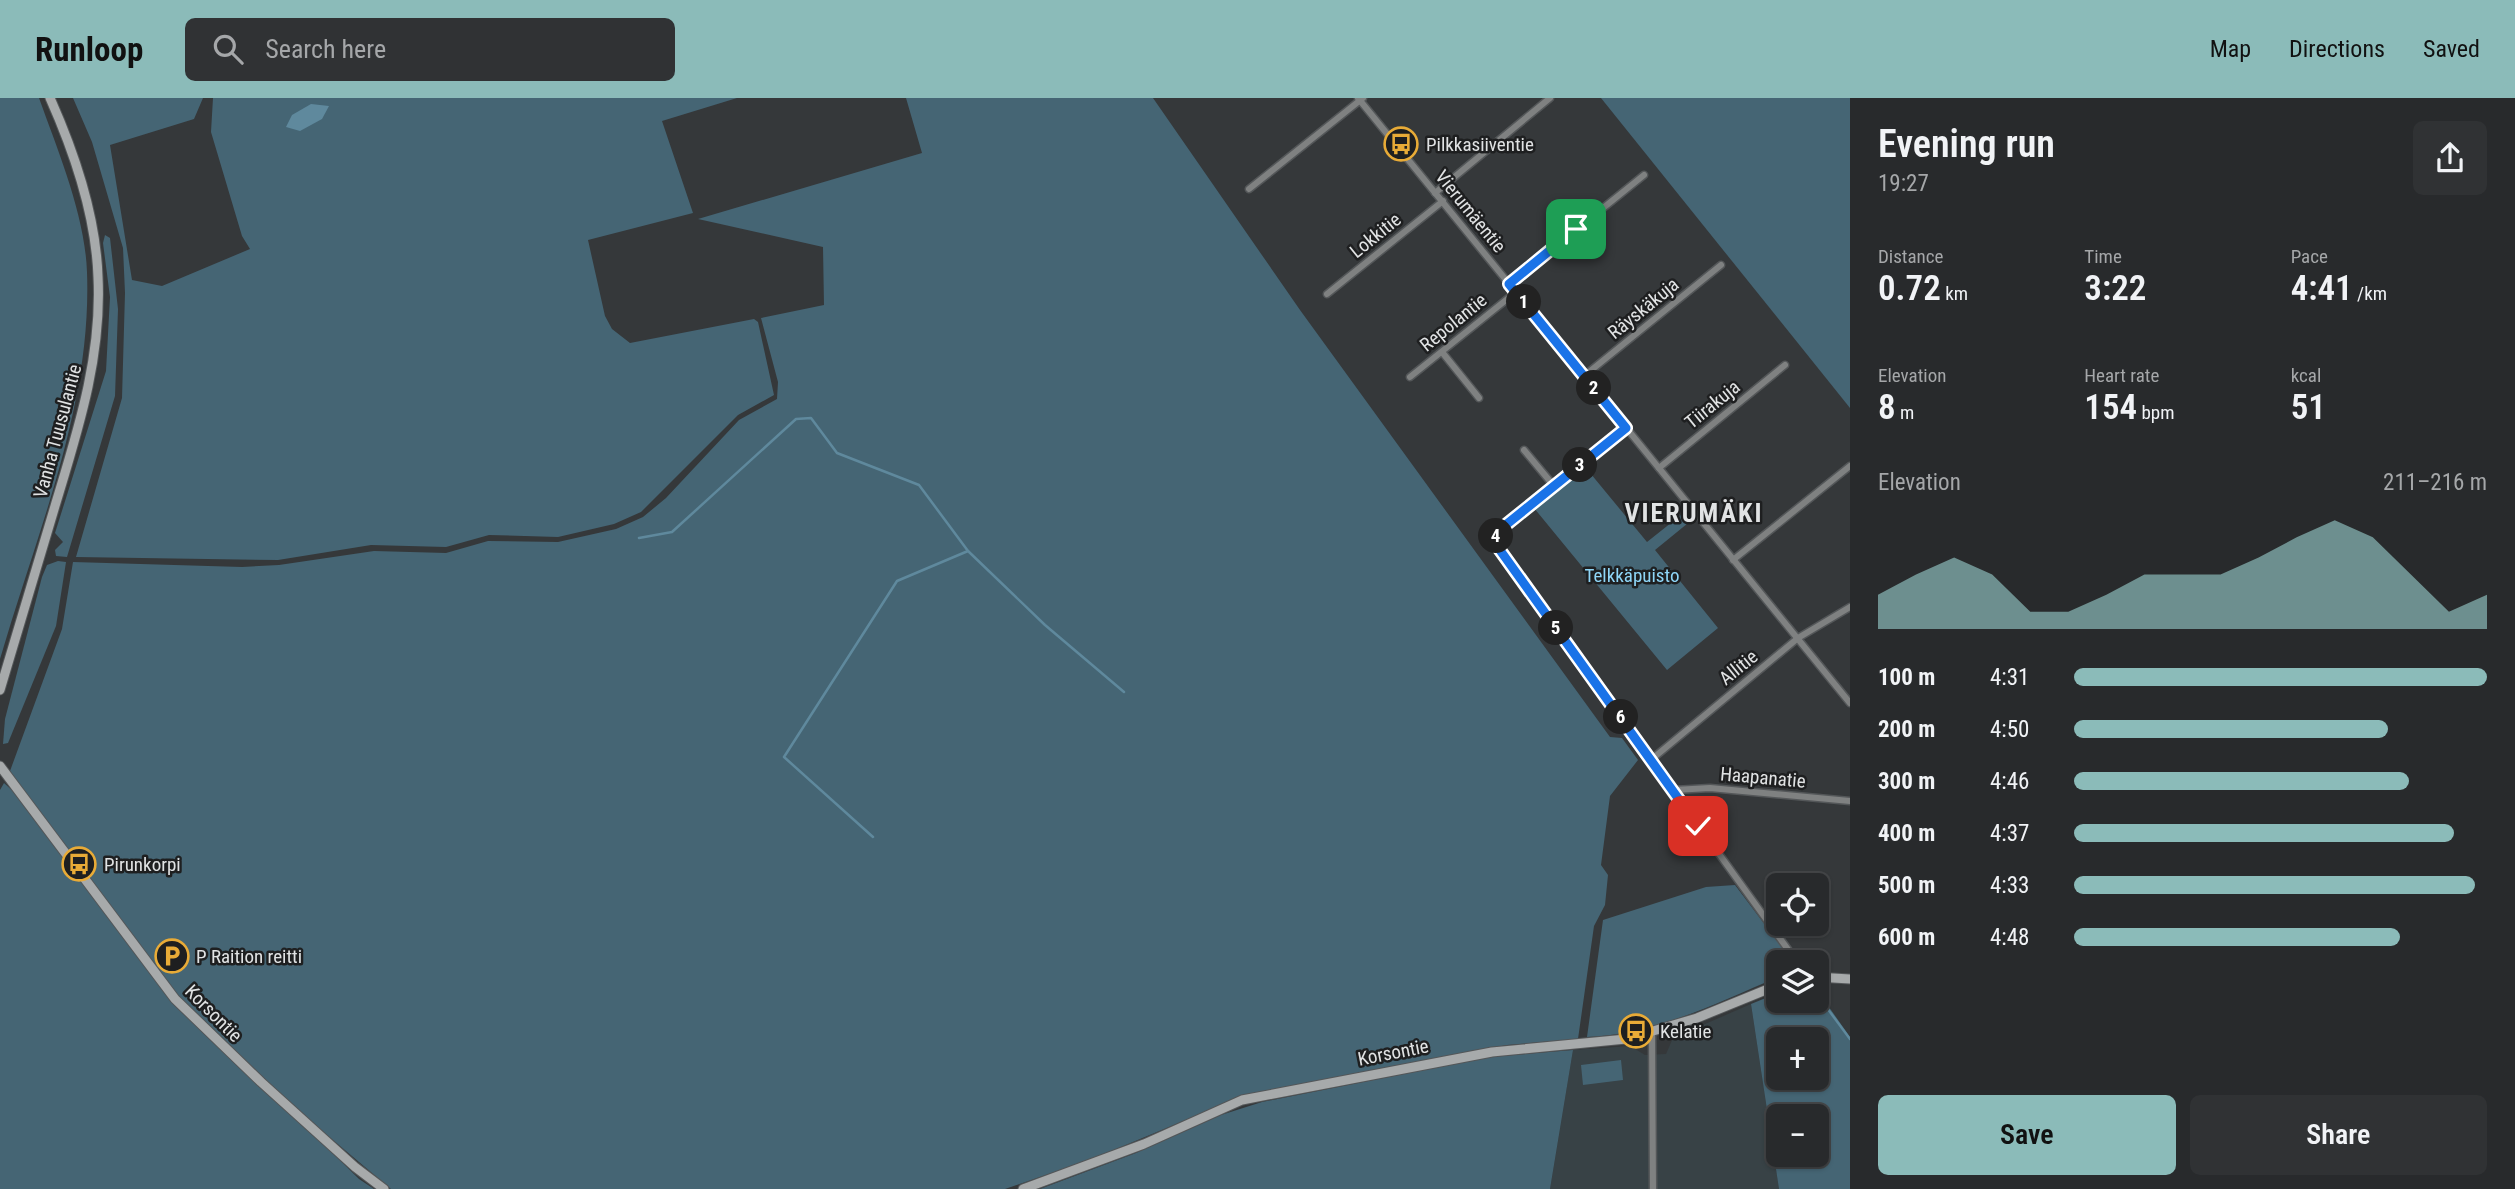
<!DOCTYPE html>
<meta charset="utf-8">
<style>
:root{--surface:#282a2c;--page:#303234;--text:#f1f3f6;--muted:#a5a7a9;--line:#444648;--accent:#8bbbb9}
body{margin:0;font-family:"Roboto Condensed",sans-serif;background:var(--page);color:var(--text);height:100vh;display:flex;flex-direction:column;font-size:26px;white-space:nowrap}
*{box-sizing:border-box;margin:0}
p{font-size:23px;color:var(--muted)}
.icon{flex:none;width:38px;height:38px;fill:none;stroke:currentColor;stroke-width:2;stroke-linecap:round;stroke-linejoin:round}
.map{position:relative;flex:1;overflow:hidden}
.details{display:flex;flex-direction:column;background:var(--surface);width:665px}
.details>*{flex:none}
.tools{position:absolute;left:1766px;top:775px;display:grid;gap:14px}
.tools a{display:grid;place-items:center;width:63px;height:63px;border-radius:10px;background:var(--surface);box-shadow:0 2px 5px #0004,0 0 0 2px var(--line);font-size:35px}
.pin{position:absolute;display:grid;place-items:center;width:60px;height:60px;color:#fff;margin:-30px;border-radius:14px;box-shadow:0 4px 10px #0006}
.km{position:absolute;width:35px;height:35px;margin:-18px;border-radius:50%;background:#222;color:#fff;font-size:19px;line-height:35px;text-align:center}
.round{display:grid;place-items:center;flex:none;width:74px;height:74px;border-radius:10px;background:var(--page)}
.headline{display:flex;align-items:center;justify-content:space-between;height:119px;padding:0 28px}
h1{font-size:38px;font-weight:600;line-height:52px}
.stats{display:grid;grid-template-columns:repeat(3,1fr);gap:10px;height:119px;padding:7px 28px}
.stats div{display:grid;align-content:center}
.stats b{font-size:35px;font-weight:600}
.stats small{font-size:19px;font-weight:400}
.stats p{font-size:19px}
.chart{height:196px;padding:14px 28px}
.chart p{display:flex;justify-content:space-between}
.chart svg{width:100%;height:126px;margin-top:7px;fill:var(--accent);opacity:.7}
.primary-button{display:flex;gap:14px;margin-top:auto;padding:14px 28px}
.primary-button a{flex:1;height:80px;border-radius:10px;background:var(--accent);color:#111;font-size:28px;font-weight:600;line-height:80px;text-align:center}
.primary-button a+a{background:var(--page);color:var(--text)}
ul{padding:0 28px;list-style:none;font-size:23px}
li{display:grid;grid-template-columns:112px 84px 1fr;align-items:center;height:52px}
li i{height:18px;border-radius:9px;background:var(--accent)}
header{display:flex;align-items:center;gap:42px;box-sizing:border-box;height:98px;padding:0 35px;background:var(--accent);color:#111}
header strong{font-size:33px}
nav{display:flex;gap:38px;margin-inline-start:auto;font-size:24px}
.search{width:490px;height:63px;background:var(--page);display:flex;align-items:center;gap:18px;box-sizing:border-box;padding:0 24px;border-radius:10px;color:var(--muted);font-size:26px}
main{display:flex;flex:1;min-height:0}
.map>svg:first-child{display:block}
.built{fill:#384246}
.green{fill:#456574;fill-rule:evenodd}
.water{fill:#5f899d}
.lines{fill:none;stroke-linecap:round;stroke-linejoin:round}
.stream{stroke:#5f899d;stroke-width:2.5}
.minor-casing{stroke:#545759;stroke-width:9}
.secondary-casing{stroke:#545759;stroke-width:11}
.minor{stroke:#7f8181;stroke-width:6}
.secondary{stroke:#a7aaab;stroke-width:9}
.route-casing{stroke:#fff;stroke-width:14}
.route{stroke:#1a73e8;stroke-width:9}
.labels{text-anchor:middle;stroke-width:5;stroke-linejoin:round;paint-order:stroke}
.poi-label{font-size:19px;fill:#e1e3e4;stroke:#1e1f20;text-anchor:start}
.street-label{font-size:19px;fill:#e1e3e4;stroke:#1e1f20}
.park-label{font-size:19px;fill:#8fd6f7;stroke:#1e1f20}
.district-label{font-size:26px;font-weight:bold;letter-spacing:2px;fill:#e1e3e4;stroke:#1e1f20}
</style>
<header>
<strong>Runloop</strong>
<div class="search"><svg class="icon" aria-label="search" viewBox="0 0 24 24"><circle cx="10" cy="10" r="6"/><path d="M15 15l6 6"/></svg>Search here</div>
<nav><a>Map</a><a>Directions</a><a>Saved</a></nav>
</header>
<main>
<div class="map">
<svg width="1850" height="1091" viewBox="0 0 1850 1091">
<rect width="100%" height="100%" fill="#35383a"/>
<polygon class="built" points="1751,906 1779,1091 1550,1091 1573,952 1630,948 1645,957 1666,956 1673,940"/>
<g class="green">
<path d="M0,0H39C58,53 85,117 87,174C92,308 37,434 0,561Z"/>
<polygon points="73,0 203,0 194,21 110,47 132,182 162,188 250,151 242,138 211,34 213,0 737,0 662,23 693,115 588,142 605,218 612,231 630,245 754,221 758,224 774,297 738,317 641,414 614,426 558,439 489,437 446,449 371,447 278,462 76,459 122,300 125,195 123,150 92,44"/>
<polygon points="906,0 1153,0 1300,212 1610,639 1622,640 1638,662 1610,698 1601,767 1608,777 1605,807 1594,828 1578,941 1507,947 1241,999 1092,1061 1005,1091 391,1091 263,983 160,882 10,673 62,531 73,464 242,469 279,467 374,453 446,455 488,443 558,444 616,431 643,419 666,400 739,322 777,301 778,284 761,220 824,207 823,149 698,121 922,55"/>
<polygon points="1601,0 1850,0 1850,310"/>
<polygon points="105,137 110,140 118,211 115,298 67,459 56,458 55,452 63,444 55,435 106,273 110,199 103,145"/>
<polygon points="1586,370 1647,444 1686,413 1693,421 1655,452 1718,530 1667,572 1534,410"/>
<polygon points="58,463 66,464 56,528 8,645 3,646 5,621 42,479 47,467"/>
<polygon points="4,685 24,703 158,884 359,1081 374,1091 0,1091 0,692"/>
<path d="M1735,787L1793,864H1778V879C1715,906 1656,936 1587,939L1603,822L1706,789Z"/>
<path d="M1817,892L1850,939V1091H1779L1751,906L1778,895V903H1816ZM1778,942H1816V980H1778ZM1778,1018H1816V1057H1778Z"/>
<polygon points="1573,952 1550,1091 1040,1091 1136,1055 1221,1017 1262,1004 1489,959"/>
<polygon points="1621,962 1623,982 1583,987 1581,967"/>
</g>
<polygon class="water" points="311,6 329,8 322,21 300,33 286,29 292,17"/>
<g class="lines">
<g class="stream">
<polyline points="639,440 672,434 796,321 811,320 837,355 919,387 968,453 1045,527 1124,594"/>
<polyline points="873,739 784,659 897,483 968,453"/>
<polyline points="1816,895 1850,941"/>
</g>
<defs>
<g id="minor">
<polyline points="1358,0 1850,605"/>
<polyline points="1249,91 1363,0"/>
<polyline points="1435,95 1550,0"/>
<polyline points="1509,186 1644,77"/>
<polyline points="1327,196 1443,103"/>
<polyline points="1442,254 1479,300"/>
<polyline points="1584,278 1721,167"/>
<polyline points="1410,279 1516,194"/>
<polyline points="1626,330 1497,434 1497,448 1797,864"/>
<polyline points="1524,352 1554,388"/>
<polyline points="1659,370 1785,267"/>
<polyline points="1733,462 1850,368"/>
<polyline points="1652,661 1798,540 1850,509"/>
<polyline points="1674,692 1710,690 1850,703"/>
<polyline points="1652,935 1653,1091"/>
</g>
<g id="secondary">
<path d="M0,592C18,530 37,469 55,408C78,332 102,259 98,179C96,118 75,56 50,0"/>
<polyline points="0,668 175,901 261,984 355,1069 384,1091"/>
<polyline points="1816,879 1850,881"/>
<polyline points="1023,1091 1144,1046 1242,1002 1492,954 1626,941 1697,920 1778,887"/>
</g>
</defs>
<use href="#minor" class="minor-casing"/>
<use href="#secondary" class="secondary-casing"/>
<use href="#minor" class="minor"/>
<use href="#secondary" class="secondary"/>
</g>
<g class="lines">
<defs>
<polyline id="route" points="1576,131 1509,186 1626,330 1497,434 1497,448 1698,728"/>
</defs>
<use href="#route" class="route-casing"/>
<use href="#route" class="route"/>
</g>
<defs>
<symbol id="bus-ring" viewBox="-11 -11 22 22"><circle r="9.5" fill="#1e1f20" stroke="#e8ab37" stroke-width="1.5"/><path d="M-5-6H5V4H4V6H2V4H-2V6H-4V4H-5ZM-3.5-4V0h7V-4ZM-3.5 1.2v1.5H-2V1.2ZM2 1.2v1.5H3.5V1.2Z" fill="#e8ab37"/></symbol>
<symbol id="parking-ring" viewBox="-11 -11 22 22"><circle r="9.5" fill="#1e1f20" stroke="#e8ab37" stroke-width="1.5"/><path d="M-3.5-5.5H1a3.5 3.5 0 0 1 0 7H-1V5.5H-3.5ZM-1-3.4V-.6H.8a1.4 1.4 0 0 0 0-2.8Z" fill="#e8ab37"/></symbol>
</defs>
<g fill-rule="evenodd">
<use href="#bus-ring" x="1382" y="27" width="38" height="38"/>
<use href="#bus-ring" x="60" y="747" width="38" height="38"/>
<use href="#parking-ring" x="153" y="839" width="38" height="38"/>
<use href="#bus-ring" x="1617" y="914" width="38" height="38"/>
</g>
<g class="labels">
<g class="poi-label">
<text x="1426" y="53">Pilkkasiiventie</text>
<text x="104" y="773">Pirunkorpi</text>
<text x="196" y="865">P Raition reitti</text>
<text x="1660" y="940">Kelatie</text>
</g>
<g class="street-label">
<text transform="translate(1471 113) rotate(51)" y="7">Vierumäentie</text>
<text transform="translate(1375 137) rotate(-39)" y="7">Lokkitie</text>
<text transform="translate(1643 210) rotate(-39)" y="7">Räyskäkuja</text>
<text transform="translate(1453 224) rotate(-39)" y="7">Repolantie</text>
<text transform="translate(1712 306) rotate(-39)" y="7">Tiirakuja</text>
<text transform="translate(57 333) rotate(-75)" y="7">Vanha Tuusulantie</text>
<text transform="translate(1738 569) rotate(-39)" y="7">Allitie</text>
<text transform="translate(1763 679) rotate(5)" y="7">Haapanatie</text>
<text transform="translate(214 915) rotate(45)" y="7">Korsontie</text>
<text transform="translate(1393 954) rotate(-11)" y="7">Korsontie</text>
</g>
<g class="park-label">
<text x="1632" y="484">Telkkäpuisto</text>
</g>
<g class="district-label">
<text x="1694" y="424">VIERUMÄKI</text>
</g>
</g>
</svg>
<div class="tools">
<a><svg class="icon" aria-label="locate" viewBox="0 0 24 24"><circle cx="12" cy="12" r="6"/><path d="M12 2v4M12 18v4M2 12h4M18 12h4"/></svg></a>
<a><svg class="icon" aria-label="layers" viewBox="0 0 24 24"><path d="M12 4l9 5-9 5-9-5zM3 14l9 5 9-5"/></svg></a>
<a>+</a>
<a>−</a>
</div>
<div class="pin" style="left:1576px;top:131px;background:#1e9e55"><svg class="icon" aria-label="arrive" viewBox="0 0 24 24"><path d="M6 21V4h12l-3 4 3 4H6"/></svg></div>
<div class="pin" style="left:1698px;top:728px;background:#d93025"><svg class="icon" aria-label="check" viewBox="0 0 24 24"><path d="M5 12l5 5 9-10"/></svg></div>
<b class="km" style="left:1524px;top:204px">1</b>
<b class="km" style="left:1594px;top:290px">2</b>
<b class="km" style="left:1580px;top:367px">3</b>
<b class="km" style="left:1496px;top:438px">4</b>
<b class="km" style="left:1556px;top:530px">5</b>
<b class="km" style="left:1621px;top:619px">6</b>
</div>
<section class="details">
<div class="headline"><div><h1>Evening run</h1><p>19:27</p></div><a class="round"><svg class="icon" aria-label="share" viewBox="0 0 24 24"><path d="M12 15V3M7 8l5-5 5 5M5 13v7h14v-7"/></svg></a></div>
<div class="stats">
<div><p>Distance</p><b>0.72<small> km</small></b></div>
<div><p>Time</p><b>3:22</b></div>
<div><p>Pace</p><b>4:41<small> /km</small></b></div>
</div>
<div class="stats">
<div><p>Elevation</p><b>8<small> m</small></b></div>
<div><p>Heart rate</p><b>154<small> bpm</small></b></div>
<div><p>kcal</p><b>51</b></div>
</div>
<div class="chart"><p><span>Elevation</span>211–216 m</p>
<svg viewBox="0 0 160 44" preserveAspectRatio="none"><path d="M0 44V32L10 25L20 19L30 25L40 38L50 38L60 32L70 25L80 25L90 25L100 19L110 12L120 6L130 12L140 25L150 38L160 32V44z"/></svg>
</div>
<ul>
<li><b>100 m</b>4:31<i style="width:100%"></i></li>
<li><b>200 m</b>4:50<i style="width:76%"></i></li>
<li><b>300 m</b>4:46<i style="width:81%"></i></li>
<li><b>400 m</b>4:37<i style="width:92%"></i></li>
<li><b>500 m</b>4:33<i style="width:97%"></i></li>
<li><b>600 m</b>4:48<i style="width:79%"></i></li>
</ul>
<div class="primary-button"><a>Save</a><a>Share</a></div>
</section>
</main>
